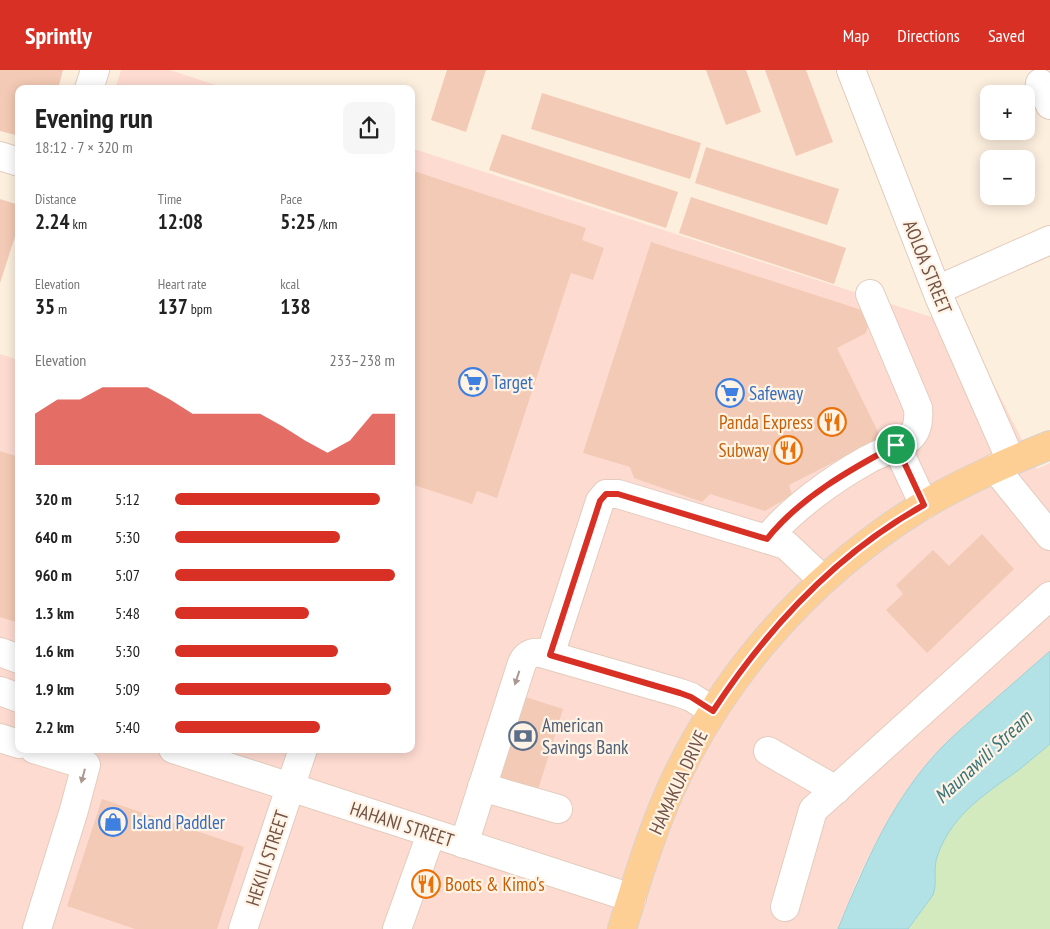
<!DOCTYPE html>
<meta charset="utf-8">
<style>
:root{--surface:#fff;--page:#f6f6f6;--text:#222;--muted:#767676;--accent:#d93025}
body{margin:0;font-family:"PT Sans Narrow",sans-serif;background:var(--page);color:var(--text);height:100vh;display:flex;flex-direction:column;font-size:19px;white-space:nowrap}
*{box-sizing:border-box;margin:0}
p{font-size:16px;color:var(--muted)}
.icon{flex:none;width:28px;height:28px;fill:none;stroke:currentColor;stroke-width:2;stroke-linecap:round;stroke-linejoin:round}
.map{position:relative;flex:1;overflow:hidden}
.side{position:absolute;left:15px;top:15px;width:400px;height:668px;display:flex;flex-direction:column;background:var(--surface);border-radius:10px;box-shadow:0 2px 12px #0003}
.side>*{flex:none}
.controls{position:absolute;left:980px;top:15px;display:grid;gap:10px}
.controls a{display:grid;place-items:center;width:55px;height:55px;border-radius:10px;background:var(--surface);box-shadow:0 2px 12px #0003;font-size:25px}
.pin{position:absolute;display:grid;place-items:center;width:42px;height:42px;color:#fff;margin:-21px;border:2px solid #fff;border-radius:50%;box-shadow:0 1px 5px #0007}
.round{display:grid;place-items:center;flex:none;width:52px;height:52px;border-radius:10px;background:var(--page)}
.headline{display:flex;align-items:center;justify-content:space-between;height:85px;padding:0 20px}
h1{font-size:28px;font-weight:800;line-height:38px}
.stats{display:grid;grid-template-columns:repeat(3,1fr);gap:8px;height:85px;padding:5px 20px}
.stats div{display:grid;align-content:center}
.stats b{font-size:21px;font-weight:800}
.stats small{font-size:14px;font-weight:400}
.stats p{font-size:14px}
.chart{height:140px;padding:10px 20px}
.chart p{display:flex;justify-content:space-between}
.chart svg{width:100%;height:90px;margin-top:5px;fill:var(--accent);opacity:.7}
ul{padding:0 20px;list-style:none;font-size:16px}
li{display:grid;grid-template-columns:80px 60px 1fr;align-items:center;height:38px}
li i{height:12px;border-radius:6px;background:var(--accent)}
header{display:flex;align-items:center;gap:30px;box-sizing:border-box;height:70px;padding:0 25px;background:var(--accent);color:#fff}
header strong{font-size:24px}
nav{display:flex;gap:28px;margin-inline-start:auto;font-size:18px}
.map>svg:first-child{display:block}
.commercial{fill:#fedbd1}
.green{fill:#d2eabd}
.water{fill:#b3e2e6;stroke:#99d2d8}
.building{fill:#f3cab5}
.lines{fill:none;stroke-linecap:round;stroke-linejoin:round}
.minor-casing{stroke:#e2ccbd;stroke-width:30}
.major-casing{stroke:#dbd2cf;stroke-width:30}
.minor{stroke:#fff;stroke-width:28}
.major{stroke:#fecf94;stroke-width:28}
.oneway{fill:#ab9890}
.route-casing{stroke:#fff;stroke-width:10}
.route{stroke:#d93025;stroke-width:6}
.labels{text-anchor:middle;stroke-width:4.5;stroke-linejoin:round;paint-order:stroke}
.street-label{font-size:19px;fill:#735346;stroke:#fff3e5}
.shop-label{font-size:19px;fill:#366cbe;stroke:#fff3e5;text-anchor:start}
.food-label{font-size:19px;fill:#c56008;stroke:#fff3e5;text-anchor:end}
.service-label{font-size:19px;fill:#4e5e75;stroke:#fff3e5;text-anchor:start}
.water-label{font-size:20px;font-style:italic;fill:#3a7379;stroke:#fff3e5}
</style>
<header>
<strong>Sprintly</strong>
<nav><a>Map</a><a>Directions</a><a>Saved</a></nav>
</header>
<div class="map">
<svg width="1050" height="859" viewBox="0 0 1050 859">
<rect width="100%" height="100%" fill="#fdefde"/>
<g class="commercial">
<polygon points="121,0 170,0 228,19 115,19"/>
<polygon points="411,78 965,258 1037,399 1050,393 1050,581 944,675 918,706 875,774 859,806 838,859 0,859 0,284 19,290 19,679 411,679"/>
</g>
<path class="green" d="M1050,674V859H908L933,825C938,812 932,799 938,784C953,743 987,723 1020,699C1030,691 1040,682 1050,674Z"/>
<path class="water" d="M1050,581V674C1040,682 1030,691 1020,699C987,723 953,743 938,784C932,799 938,812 933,825L908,859H838C865,793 893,727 944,675C955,664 967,654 978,644C1002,623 1026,602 1050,581Z"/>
<g class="building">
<polygon points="0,0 63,0 58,19 19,19 19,66 0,61"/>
<polygon points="447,0 486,0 466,62 431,50"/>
<polygon points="706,0 746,0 761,42 726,55"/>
<polygon points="765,0 806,0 833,72 796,86"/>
<polygon points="542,23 701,73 690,109 531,59"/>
<polygon points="502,64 678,122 666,158 489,100"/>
<polygon points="706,77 839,119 827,155 695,113"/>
<polygon points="411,100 586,158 582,170 604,178 593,210 571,203 497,428 477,421 472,434 411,414"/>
<polygon points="691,127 846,178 834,214 679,163"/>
<polygon points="0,129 19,135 19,154 0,213"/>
<polygon points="651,172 871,243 866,263 837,278 881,368 789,415 792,425 765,441 710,424 702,432 634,408 630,397 583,383"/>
<polygon points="0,381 19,387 19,553 0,547"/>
<polygon points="982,464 1014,499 927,583 886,540 903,524 896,515 933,480 949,496"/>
<polygon points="516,624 563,639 538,720 490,705"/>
<polygon points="102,729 244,777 217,859 135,859 67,836"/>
</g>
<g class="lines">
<defs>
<g id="minor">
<polyline points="851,0 940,229 1011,391"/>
<polyline points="1040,13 1050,35"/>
<polyline points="89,19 95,0"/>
<polyline points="0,86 19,92"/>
<polyline points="937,220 1050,170"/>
<polyline points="896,375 924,435"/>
<polyline points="995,398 1050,466"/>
<path d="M767,469C791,439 833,409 867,390C880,383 896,378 908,369C918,362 919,349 918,338L870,224"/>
<polyline points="0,582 19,589"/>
<polyline points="550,585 600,431 606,424 618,424 786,475 823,510"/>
<polyline points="0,621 19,628"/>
<polyline points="0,668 19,674"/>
<polyline points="34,679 86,695 74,740 37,859"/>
<polyline points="173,679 632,828"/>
<polyline points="768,681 836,720"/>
<polyline points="482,717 558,739"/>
<path d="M464,774L522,593C526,585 532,582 541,583L680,623L691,627L713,641"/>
<polyline points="785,837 813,740 1050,526"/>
<polyline points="243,859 303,679"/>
<polyline points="397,859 431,764"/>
</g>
<path id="major" d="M622,859C636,813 650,767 669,723C721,606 809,507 917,439C959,413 1005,393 1050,375"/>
</defs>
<use href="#minor" class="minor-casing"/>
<use href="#major" class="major-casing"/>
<use href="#minor" class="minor"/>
<use href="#major" class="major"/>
</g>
<defs><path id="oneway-solid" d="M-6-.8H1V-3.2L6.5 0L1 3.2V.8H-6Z" transform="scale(1.25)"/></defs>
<g class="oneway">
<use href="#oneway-solid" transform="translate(517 608) rotate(108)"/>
<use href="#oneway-solid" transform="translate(83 706) rotate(105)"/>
</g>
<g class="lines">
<defs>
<path id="route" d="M896,375L924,435C837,483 767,559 713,641L691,627L680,623L550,585L600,431L606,424H618L767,469C799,428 851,399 896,375Z"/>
</defs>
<use href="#route" class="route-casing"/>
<use href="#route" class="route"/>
</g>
<defs>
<symbol id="supermarket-ring" viewBox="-11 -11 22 22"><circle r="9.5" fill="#fff3e5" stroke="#3f7fe0" stroke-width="1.5"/><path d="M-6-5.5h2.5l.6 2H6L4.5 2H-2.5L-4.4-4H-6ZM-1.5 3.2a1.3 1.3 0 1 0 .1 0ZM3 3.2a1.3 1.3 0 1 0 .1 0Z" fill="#3f7fe0"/></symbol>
<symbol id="restaurant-ring" viewBox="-11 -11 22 22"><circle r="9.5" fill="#fff3e5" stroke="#e8710a" stroke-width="1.5"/><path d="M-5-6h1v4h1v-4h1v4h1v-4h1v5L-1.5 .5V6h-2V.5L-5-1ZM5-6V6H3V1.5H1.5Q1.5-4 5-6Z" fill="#e8710a"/></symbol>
<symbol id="bank-ring" viewBox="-11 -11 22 22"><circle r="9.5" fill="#fff3e5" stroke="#5c6f8a" stroke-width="1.5"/><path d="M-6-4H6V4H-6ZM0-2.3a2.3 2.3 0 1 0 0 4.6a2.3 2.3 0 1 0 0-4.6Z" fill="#5c6f8a"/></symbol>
<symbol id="shop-ring" viewBox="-11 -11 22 22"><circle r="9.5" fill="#fff3e5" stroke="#3f7fe0" stroke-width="1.5"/><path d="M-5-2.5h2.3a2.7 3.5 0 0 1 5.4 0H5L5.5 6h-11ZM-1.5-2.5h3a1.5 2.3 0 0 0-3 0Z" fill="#3f7fe0"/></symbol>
</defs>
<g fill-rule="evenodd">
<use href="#supermarket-ring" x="457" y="296" width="32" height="32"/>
<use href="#supermarket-ring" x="714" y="307" width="32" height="32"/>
<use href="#restaurant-ring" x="816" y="336" width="32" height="32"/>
<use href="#restaurant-ring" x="772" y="364" width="32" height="32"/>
<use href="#bank-ring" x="507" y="650" width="32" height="32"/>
<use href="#shop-ring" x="97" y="736" width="32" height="32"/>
<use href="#restaurant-ring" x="410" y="798" width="32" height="32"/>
</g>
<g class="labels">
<g class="street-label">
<text transform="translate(928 197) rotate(68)" y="7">AOLOA STREET</text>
<text transform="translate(678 712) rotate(-65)" y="7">HAMAKUA DRIVE</text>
<text transform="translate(402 754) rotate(18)" y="7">HAHANI STREET</text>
<text transform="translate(267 788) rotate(-72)" y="7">HEKILI STREET</text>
</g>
<g class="shop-label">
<text x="492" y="319">Target</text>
<text x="749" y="330">Safeway</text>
<text x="132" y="759">Island Paddler</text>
</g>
<g class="food-label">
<text x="813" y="359">Panda Express</text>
<text x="769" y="387">Subway</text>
<text x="445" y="821" text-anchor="start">Boots &amp; Kimo's</text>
</g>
<g class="service-label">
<text x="542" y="662">American<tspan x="542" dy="22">Savings Bank</tspan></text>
</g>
<g class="water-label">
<text transform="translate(983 687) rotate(-43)" y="7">Maunawili Stream</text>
</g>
</g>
</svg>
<div class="controls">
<a>+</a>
<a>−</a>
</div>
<div class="pin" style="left:896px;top:375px;background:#1e9e55"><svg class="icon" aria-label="arrive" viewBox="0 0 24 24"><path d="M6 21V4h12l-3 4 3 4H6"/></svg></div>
<section class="side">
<div class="headline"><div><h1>Evening run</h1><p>18:12 · 7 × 320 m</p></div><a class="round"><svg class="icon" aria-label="share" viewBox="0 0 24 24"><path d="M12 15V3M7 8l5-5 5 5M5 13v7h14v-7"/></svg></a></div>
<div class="stats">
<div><p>Distance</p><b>2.24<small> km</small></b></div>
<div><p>Time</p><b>12:08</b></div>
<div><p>Pace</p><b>5:25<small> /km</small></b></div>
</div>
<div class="stats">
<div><p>Elevation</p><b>35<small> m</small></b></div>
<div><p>Heart rate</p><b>137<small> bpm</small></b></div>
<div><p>kcal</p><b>138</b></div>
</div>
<div class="chart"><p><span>Elevation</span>233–238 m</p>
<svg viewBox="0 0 160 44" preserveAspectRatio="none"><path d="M0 44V19L10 12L20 12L30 6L40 6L50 6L60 12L70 19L80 19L90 19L100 19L110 25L120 32L130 38L140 32L150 19L160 19V44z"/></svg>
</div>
<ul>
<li><b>320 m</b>5:12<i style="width:93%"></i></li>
<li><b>640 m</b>5:30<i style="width:75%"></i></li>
<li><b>960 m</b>5:07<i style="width:100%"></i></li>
<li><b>1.3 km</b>5:48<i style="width:61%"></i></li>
<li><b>1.6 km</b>5:30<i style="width:74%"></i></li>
<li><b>1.9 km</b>5:09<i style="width:98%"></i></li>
<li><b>2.2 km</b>5:40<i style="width:66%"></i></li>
</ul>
</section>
</div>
